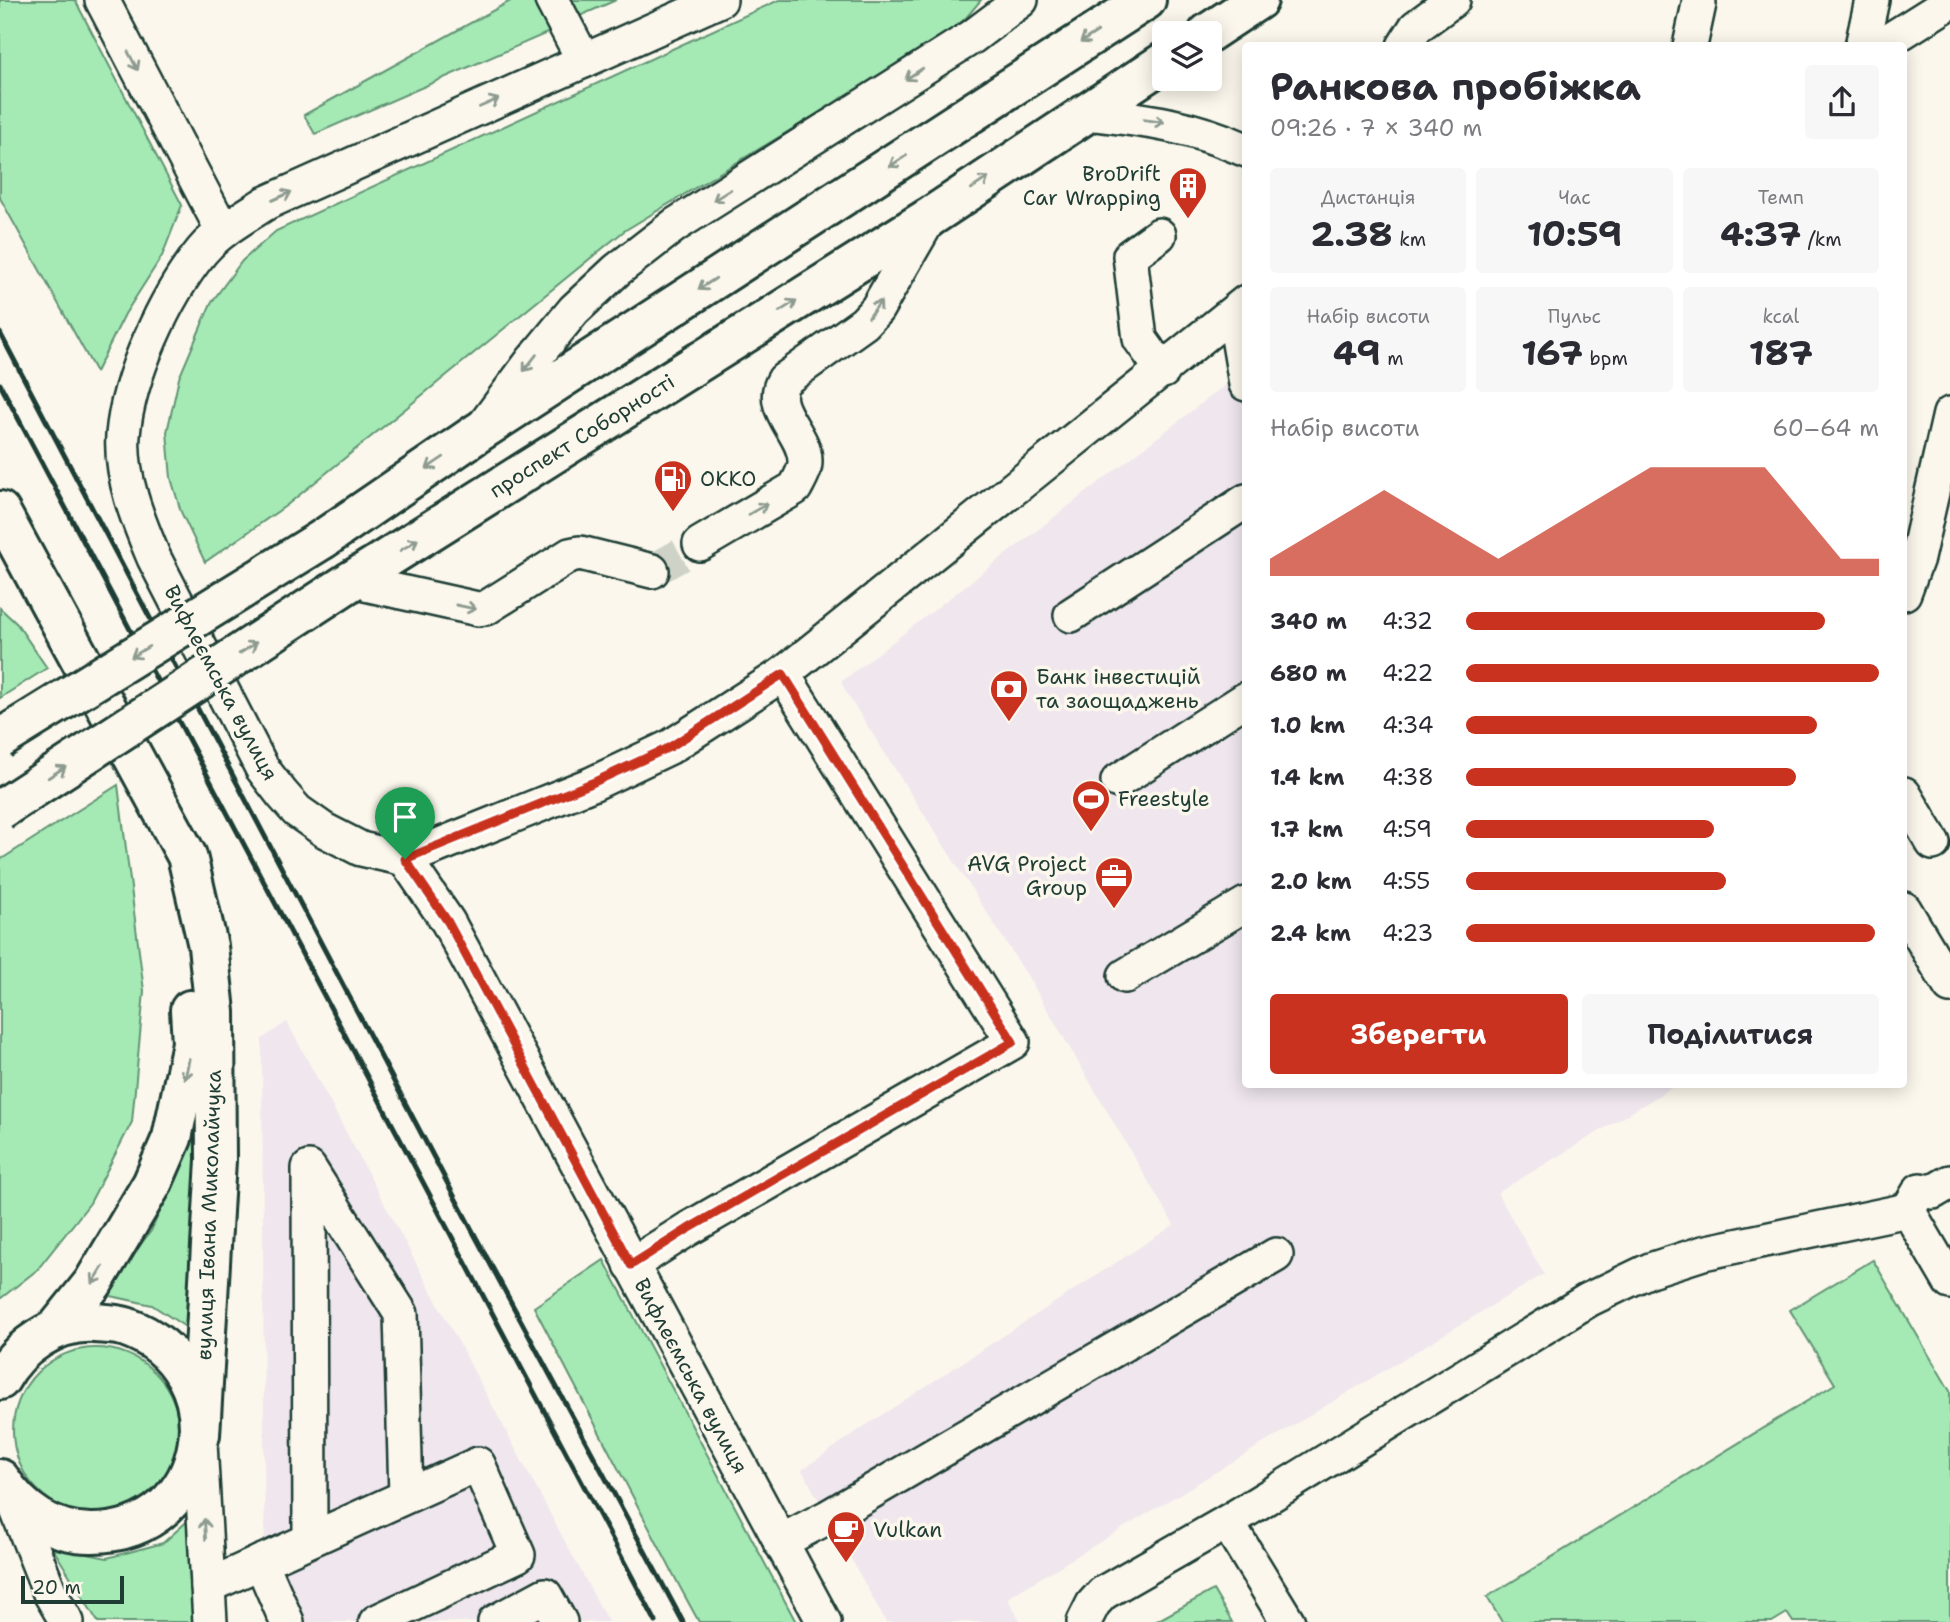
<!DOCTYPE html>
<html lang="uk">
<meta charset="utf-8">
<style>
:root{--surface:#fff;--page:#f7f7f7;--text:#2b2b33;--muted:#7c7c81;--accent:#c8321e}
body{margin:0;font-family:"Shantell Sans",sans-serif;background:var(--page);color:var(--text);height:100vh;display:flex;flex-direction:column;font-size:26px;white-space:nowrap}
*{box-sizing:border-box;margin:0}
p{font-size:23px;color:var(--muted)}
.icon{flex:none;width:38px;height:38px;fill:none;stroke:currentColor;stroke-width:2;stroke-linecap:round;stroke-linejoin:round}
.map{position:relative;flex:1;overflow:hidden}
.drawer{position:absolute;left:1242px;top:42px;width:665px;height:1046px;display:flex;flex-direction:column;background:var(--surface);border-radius:7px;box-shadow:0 4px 18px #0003}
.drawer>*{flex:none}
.controls{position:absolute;left:1152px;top:21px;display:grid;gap:14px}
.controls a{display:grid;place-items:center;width:70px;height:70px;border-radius:7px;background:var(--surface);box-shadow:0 4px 18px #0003;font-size:35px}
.scale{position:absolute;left:21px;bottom:18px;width:103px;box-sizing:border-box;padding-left:7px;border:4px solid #1f3d34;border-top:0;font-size:19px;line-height:24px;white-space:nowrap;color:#1f3d34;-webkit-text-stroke:5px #fbf7ec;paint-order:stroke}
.pin{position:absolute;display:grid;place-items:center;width:60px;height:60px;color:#fff;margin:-72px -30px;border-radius:50% 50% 50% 0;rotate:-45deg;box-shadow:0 0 7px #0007}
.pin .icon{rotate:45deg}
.round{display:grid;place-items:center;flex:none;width:74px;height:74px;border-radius:7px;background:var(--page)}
.head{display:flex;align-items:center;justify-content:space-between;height:119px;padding:0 28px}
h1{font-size:38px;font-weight:700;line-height:52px}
.metrics{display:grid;grid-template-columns:repeat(3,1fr);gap:10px;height:119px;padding:7px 28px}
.metrics div{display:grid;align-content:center;border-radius:7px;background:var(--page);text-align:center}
.metrics b{font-size:35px;font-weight:700}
.metrics small{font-size:19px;font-weight:400}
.metrics p{font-size:19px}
.chart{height:196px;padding:14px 28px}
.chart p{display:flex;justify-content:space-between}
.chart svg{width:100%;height:126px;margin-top:7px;fill:var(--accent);opacity:.7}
.primary-button{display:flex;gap:14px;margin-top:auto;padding:14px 28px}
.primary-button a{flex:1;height:80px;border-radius:7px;background:var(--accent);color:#fff;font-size:28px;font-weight:700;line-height:80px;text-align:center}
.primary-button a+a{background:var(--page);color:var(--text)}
ul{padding:0 28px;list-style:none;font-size:23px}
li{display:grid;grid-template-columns:112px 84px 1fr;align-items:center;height:52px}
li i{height:18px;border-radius:9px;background:var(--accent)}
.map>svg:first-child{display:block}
.built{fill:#efe6ee}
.green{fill:#a5eab5;stroke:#629474;stroke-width:2}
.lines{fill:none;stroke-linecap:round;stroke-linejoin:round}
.minor-tunnel{stroke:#cfd2c7;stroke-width:33;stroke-dasharray:33 17;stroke-linecap:butt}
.minor-casing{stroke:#1f3d34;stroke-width:38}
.major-casing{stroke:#1f3d34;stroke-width:44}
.highway-casing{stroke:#1f3d34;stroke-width:44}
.minor{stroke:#fbf7ec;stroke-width:33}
.major{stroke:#fbf7ec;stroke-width:38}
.highway{stroke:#fbf7ec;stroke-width:38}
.rail{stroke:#1f3d34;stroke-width:5}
.highway-bridge-casing{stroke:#1f3d34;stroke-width:44;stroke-linecap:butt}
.highway-bridge{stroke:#fbf7ec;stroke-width:38}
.oneway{stroke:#8d9a90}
.route-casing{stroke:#fff;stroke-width:14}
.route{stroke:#c8321e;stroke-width:9}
.labels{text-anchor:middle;stroke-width:7;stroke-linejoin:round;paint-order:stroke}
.poi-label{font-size:21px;fill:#1f3d34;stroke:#fbf7ec;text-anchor:start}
.street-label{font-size:21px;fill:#1f3d34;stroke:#fbf7ec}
</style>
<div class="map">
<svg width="1950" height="1622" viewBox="0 0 1950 1622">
<rect width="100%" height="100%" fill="#fbf7ec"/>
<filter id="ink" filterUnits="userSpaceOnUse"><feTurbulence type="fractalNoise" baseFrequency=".0143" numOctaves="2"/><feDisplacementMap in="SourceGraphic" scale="14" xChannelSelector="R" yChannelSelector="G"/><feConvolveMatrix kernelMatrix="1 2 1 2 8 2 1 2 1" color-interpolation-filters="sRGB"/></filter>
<g filter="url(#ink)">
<g class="built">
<polygon points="1246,369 1246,1085 1676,1085 1497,1193 1544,1274 1007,1598 1021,1622 886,1622 802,1470 865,1426 1174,1225 1030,980 849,697 841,682"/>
<polygon points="287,1022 608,1622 265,1622 262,1039"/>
</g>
<g class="green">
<polygon points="0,0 75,0 182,205 162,256 125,314 96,372 0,198"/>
<polygon points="512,0 537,0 554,30 315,134 304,115"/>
<polygon points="563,0 616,0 573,19"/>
<polygon points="779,0 981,0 965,19 939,40 624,231 287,505 205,562 181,512 171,478 167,432 179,378 211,303 242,261 276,231"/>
<polygon points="0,608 17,624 47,668 0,698"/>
<polygon points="118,785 144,991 132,1122 90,1203 37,1270 0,1299 0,860"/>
<polygon points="197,1132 193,1332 152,1305 102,1294 151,1231"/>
<polygon points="604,1260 796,1622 699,1622 681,1589 534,1307"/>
<polygon points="1873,1260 1950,1391 1950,1622 1793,1622 1787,1613 1772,1622 1502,1622 1487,1597 1835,1384 1790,1310"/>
<circle cx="96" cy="1431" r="83"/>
<polygon points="193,1516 198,1622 98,1622 52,1547 107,1558 163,1543"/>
<polygon points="1213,1590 1232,1622 1155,1622"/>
</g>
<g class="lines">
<polyline class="minor-tunnel" points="652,571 700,544"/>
<defs>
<g id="minor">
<polyline points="102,0 223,231"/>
<polyline points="552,0 584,61"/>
<path d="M720,0L266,203C244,217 219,231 202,251C165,296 128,377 123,435C120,477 138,520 154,558L262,768L282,794L297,811L324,830L361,849L405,859L448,922L824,1622"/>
<polyline points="1404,46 1416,27 1453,0"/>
<polyline points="1690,46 1699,4"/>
<polyline points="1862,46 1872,0"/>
<polyline points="1880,46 1950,2"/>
<path d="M1086,113C1146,120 1190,125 1246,150"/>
<polyline points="1159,235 1130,256 1140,339 1163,371"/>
<polyline points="1234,313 1246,384"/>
<polyline points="485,424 532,361 574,310 617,270 675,225 972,37 1021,0"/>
<path d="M700,544L795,488C799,480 805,471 805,462C806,433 766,409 784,380L864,323L877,309L930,217"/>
<polyline points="351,581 478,609 486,608 570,555 580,553 652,571"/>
<polyline points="1904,593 1917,558 1950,414"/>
<polyline points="1071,615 1246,501"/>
<polyline points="1118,781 1246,699"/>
<polyline points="1904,794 1933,843"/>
<polyline points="405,859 592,784 670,747 783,674 1246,302"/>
<polyline points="1904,909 1950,986"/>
<polyline points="1125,976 1246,904"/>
<polyline points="1908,1210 1950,1282"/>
<polyline points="1908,1210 1920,1190 1933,1192 1950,1182"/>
<polyline points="631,1265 688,1229 1013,1042 783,674"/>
<polyline points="200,1443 210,1622"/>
<polyline points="12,1497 50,1593 67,1622"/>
<polyline points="310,1539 309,1168 401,1314 406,1496"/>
<polyline points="780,1542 828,1517 1276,1255"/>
<polyline points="261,1562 287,1622"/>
<polyline points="208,1586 478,1464 518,1555 376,1622"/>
<polyline points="495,1622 545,1595 560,1622"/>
<polyline points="1084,1622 1093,1604 1103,1593 1227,1522"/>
<polyline points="1288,1622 1227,1522 1588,1300 1650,1270 1703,1253 1908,1210"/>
</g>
<g id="major">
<polyline points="0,511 187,856 208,946 215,1012 216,1160 200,1435"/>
<polyline points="56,1329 93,1283 152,1184 172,1138 192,1043 190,1010"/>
<path d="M0,1380C18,1347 56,1320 95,1323C105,1324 117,1324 126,1327C240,1367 214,1534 91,1533C52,1533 21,1511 0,1479"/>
</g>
<g id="highway">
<polyline points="1208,33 1258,0"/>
<polyline points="323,539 479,432 1146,0"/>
<polyline points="351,581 930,217 1164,62"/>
</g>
</defs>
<use href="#minor" class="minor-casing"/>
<use href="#major" class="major-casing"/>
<use href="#highway" class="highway-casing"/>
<use href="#minor" class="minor"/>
<use href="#major" class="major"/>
<use href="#highway" class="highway"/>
<g class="rail">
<polyline points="0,333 471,1228 683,1622"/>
<polyline points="0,384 656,1622"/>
</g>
<defs>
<g id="highway-bridge">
<polyline points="0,739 323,539"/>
<polyline points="0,810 351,581"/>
</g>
</defs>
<use href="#highway-bridge" class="highway-bridge-casing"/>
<use href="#highway-bridge" class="highway-bridge"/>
</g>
<defs><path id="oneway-shaft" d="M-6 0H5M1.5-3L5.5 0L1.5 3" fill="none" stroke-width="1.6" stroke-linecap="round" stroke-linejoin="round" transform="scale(1.75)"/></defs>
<g class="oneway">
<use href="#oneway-shaft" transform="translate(1089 37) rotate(147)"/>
<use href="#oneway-shaft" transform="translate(133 61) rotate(62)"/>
<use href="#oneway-shaft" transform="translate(914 74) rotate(147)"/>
<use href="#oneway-shaft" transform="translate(489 103) rotate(-24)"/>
<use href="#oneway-shaft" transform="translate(1154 121) rotate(8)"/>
<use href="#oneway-shaft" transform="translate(898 161) rotate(147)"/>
<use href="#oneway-shaft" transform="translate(980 183) rotate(-34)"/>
<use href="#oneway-shaft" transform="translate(722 195) rotate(148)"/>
<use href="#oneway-shaft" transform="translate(282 196) rotate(-24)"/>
<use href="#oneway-shaft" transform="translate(707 284) rotate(147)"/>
<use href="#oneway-shaft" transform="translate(788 306) rotate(-32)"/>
<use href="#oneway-shaft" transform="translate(875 309) rotate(-54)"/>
<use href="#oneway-shaft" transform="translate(530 363) rotate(128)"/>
<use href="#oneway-shaft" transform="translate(435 463) rotate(146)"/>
<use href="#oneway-shaft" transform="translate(758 509) rotate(-30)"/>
<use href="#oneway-shaft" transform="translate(409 545) rotate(-32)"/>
<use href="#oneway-shaft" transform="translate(466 607) rotate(12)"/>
<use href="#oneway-shaft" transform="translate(248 648) rotate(-33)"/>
<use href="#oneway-shaft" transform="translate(140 652) rotate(148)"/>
<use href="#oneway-shaft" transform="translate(57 772) rotate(-33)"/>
<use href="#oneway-shaft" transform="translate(187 1069) rotate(102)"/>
<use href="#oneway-shaft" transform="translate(98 1275) rotate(122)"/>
<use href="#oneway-shaft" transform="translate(205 1529) rotate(-93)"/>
</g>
</g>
<g class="lines" filter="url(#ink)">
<defs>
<polygon id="route" points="783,674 1013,1042 688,1229 631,1265 448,922 405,859 592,783 670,747"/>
</defs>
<use href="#route" class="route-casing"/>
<use href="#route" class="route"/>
</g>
<defs>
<symbol id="building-pin" viewBox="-11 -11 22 30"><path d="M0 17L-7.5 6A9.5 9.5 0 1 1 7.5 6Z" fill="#c8321e" stroke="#fbf7ec"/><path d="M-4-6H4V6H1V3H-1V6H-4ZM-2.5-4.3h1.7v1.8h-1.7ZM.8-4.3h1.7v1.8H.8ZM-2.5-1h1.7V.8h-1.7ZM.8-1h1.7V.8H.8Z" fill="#fff"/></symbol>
<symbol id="fuel-pin" viewBox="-11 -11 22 30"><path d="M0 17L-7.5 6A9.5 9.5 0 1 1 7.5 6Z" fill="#c8321e" stroke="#fbf7ec"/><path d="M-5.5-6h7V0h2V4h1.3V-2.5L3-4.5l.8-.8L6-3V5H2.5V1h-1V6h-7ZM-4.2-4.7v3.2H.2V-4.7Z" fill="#fff"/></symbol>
<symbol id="bank-pin" viewBox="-11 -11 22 30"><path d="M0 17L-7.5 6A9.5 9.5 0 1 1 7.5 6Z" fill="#c8321e" stroke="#fbf7ec"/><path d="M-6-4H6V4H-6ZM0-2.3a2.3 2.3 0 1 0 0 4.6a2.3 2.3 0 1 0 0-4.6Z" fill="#fff"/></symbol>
<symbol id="stadium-pin" viewBox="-11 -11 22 30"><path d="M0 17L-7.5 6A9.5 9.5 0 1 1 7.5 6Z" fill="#c8321e" stroke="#fbf7ec"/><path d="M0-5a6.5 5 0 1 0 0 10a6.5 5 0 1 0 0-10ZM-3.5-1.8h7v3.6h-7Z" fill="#fff"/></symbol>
<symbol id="office-pin" viewBox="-11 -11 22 30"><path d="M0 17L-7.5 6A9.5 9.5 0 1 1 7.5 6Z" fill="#c8321e" stroke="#fbf7ec"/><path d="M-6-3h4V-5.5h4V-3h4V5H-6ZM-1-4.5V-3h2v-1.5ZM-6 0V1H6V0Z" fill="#fff"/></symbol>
<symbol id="cafe-pin" viewBox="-11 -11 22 30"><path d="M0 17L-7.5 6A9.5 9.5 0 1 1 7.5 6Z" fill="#c8321e" stroke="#fbf7ec"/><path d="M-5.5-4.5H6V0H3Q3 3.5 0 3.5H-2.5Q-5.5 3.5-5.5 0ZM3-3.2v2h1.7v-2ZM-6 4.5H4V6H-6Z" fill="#fff"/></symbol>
</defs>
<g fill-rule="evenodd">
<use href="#building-pin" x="1166" y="164" width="44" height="60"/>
<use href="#fuel-pin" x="651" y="457" width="44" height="60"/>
<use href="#bank-pin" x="987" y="667" width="44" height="60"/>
<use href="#stadium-pin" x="1069" y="777" width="44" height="60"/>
<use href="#office-pin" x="1092" y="854" width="44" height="60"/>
<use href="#cafe-pin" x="824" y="1508" width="44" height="60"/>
</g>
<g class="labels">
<g class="poi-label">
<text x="1161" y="181" text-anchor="end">BroDrift<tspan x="1161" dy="24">Car Wrapping</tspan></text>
<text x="700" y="486">ОККО</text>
<text x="1036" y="684">Банк інвестицій<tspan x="1036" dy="24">та заощаджень</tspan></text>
<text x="1118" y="806">Freestyle</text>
<text x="1087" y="871" text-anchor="end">AVG Project<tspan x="1087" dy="24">Group</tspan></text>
<text x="873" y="1537">Vulkan</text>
</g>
<g class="street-label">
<text transform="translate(582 436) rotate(-32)" y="7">проспект Соборності</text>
<text transform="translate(221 683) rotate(62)" y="7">Вифлеємська вулиця</text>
<text transform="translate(209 1215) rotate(-88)" y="7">вулиця Івана Миколайчука</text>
<text transform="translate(691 1376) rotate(62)" y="7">Вифлеємська вулиця</text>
</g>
</g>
</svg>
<div class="controls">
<a><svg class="icon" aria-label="layers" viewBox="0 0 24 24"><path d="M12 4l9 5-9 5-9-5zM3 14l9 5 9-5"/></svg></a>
</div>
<div class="scale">20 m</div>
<div class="pin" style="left:405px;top:859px;background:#1e9e55"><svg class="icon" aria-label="arrive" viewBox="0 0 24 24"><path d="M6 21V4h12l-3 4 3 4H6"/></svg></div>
<section class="drawer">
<div class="head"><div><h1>Ранкова пробіжка</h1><p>09:26 · 7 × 340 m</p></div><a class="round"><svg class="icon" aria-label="share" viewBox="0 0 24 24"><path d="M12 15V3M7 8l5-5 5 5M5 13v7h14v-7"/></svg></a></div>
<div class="metrics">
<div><p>Дистанція</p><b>2.38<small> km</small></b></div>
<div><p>Час</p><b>10:59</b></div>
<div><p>Темп</p><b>4:37<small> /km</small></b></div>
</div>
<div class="metrics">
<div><p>Набір висоти</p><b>49<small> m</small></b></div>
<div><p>Пульс</p><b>167<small> bpm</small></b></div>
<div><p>kcal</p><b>187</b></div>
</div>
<div class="chart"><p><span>Набір висоти</span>60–64 m</p>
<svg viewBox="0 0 160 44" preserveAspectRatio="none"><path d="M0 44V38L10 30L20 22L30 14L40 22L50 30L60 38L70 30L80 22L90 14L100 6L110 6L120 6L130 6L140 22L150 38L160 38V44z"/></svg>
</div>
<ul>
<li><b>340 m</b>4:32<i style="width:87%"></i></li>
<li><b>680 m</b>4:22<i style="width:100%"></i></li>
<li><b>1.0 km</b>4:34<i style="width:85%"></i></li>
<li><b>1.4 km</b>4:38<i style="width:80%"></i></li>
<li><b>1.7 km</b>4:59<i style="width:60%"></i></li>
<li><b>2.0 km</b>4:55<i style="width:63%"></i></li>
<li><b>2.4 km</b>4:23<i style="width:99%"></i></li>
</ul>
<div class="primary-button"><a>Зберегти</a><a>Поділитися</a></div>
</section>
</div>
